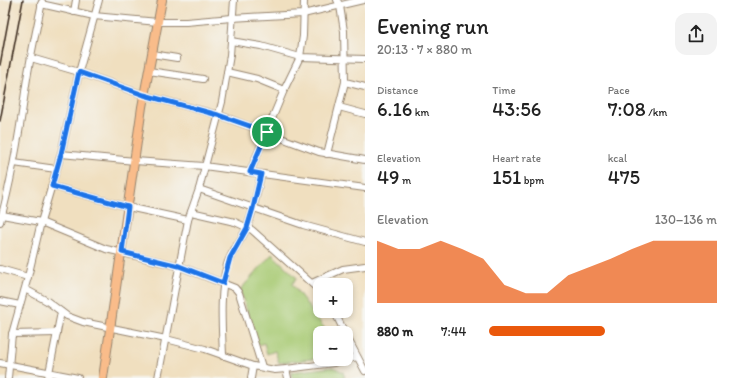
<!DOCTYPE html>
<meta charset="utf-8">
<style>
:root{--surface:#fff;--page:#f2f2f2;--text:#222;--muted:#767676;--accent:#ea580c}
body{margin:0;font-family:Itim,sans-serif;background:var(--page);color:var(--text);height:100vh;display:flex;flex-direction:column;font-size:15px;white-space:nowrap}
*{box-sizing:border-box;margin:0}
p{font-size:13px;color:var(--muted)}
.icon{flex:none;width:22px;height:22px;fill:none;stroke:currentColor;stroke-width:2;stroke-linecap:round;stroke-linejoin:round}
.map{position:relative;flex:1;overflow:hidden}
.sheet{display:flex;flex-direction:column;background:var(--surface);width:364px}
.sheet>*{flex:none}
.controls{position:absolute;left:313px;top:278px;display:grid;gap:8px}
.controls a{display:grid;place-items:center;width:40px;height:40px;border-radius:8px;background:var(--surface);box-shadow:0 2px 6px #0003;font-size:20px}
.pin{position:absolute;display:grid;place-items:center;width:34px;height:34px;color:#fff;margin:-17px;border:2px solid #fff;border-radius:50%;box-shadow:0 1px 4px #0007}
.round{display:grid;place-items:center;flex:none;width:42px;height:42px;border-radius:12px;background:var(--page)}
.overview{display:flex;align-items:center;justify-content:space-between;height:68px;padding:0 12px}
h1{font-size:22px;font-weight:600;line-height:30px}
.stats{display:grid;grid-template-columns:repeat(3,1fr);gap:6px;height:68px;padding:4px 12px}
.stats div{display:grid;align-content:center}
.stats b{font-size:20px;font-weight:600}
.stats small{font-size:11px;font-weight:400}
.stats p{font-size:11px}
.chart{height:112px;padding:8px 12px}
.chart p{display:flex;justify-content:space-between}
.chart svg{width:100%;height:72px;margin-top:4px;fill:var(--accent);opacity:.7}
ul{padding:0 12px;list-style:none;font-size:13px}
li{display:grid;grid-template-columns:64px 48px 1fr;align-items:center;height:30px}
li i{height:10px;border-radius:5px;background:var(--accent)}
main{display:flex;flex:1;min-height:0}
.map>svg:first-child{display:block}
.green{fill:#a8ca73;stroke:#727a48}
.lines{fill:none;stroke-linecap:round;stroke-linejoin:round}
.minor-casing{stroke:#96846e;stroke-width:8}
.major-casing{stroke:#96846e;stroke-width:10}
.minor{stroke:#fff;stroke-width:6}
.major{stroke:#f9bc8a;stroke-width:8}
.rail{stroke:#3b2a1e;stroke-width:1.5}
.route-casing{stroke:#fff;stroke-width:8}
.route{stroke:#1a73e8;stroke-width:5}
</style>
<main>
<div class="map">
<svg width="365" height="378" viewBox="0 0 365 378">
<rect width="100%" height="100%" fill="#f6f6f2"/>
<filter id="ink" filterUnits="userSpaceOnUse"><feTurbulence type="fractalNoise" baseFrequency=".025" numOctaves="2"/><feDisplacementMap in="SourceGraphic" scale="8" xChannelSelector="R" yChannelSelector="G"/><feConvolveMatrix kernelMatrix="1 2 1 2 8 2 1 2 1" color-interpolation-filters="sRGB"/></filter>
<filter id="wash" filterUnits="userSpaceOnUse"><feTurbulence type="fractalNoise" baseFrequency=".012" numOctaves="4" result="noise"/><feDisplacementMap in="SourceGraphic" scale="16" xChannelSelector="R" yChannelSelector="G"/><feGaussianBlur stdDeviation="0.9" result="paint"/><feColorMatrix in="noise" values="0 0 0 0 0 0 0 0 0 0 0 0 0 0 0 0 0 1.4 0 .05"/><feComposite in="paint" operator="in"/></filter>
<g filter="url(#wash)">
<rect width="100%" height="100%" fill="#f0dfbf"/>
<g class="green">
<polygon points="272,254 297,278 292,284 328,333 320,333 320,358 279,363 275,351 267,354 264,343 258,345 240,290"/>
<polygon points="333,367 343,372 345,378 291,378 292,372"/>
</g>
</g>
<g filter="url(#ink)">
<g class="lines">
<defs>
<g id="minor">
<polyline points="41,4 94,16 158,22 186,22 232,18 303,14 363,0"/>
<polyline points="74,12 76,0"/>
<polyline points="231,41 261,46 300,57 365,59"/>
<polyline points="152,54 177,58"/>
<polyline points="31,58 79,72 144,95 219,115 319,152 365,160"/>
<polyline points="149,71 203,79"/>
<polyline points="227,72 257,79 284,90"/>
<polyline points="345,82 365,87"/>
<polyline points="339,107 365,114"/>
<polyline points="61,154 135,161 204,166 365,188"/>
<polyline points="327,154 345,82 344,31 340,6 337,0"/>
<polyline points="14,163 56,169"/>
<polyline points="250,172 284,90 300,57 303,36 304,0"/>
<polyline points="52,186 128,207 188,220"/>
<polyline points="199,189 303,225 365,242"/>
<polyline points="191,212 235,222 252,230 320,291"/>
<polyline points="2,215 41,222 106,249 179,266 235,288 239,293 262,367"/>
<path d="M0,222C12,179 19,136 25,92C29,62 36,32 42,2"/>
<polyline points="0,269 28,277"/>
<polyline points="312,283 343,269 365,266"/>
<polyline points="25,289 47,301 67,316 83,322 166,339 205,349 253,366 275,370 286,369 334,363 357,357"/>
<polyline points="0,301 20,305"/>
<polyline points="334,311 345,333"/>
<polyline points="12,334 57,333"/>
<polyline points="346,335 365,371"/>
<path d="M223,356C222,326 219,294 227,265C231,251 242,240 247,227C254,210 257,192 261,174"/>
<polyline points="0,363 78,378"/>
<polyline points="286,369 288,378"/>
<polyline points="8,378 12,334 28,277 41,222 61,154 79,72 99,0"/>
<polyline points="48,378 61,312"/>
<polyline points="158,378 188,220 199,189 222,102 230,55 234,0"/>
<polyline points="251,378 253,366"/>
</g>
<polyline id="major" points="103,378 142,107 162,0"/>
</defs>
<use href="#minor" class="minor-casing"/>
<use href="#major" class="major-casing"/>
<use href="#minor" class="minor"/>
<use href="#major" class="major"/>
<g class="rail">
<polyline points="0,65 12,0"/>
<polyline points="0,121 23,0"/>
</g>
</g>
</g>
<g class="lines" filter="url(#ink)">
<defs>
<polygon id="route" points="79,72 144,95 218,115 267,132 250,172 261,174 253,208 247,228 230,258 223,283 179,266 122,252 128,207 52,186 61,154"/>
</defs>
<use href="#route" class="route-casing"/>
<use href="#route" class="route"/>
</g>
</svg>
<div class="controls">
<a>+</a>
<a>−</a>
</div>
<div class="pin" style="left:267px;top:132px;background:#1e9e55"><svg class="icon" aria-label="arrive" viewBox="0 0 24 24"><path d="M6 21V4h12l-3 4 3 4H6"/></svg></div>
</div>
<section class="sheet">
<div class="overview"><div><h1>Evening run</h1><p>20:13 · 7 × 880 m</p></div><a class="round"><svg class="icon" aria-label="share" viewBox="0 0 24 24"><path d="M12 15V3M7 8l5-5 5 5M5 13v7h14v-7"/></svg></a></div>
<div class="stats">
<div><p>Distance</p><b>6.16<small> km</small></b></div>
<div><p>Time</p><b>43:56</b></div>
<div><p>Pace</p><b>7:08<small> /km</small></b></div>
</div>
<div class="stats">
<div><p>Elevation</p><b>49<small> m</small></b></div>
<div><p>Heart rate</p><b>151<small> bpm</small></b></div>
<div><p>kcal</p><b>475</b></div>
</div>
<div class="chart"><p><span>Elevation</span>130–136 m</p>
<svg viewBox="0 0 160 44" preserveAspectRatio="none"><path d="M0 44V6L10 11L20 11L30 6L40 11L50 17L60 33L70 38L80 38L90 27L100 22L110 17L120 11L130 6L140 6L150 6L160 6V44z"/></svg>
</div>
<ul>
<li><b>880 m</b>7:44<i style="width:51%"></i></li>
</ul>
</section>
</main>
